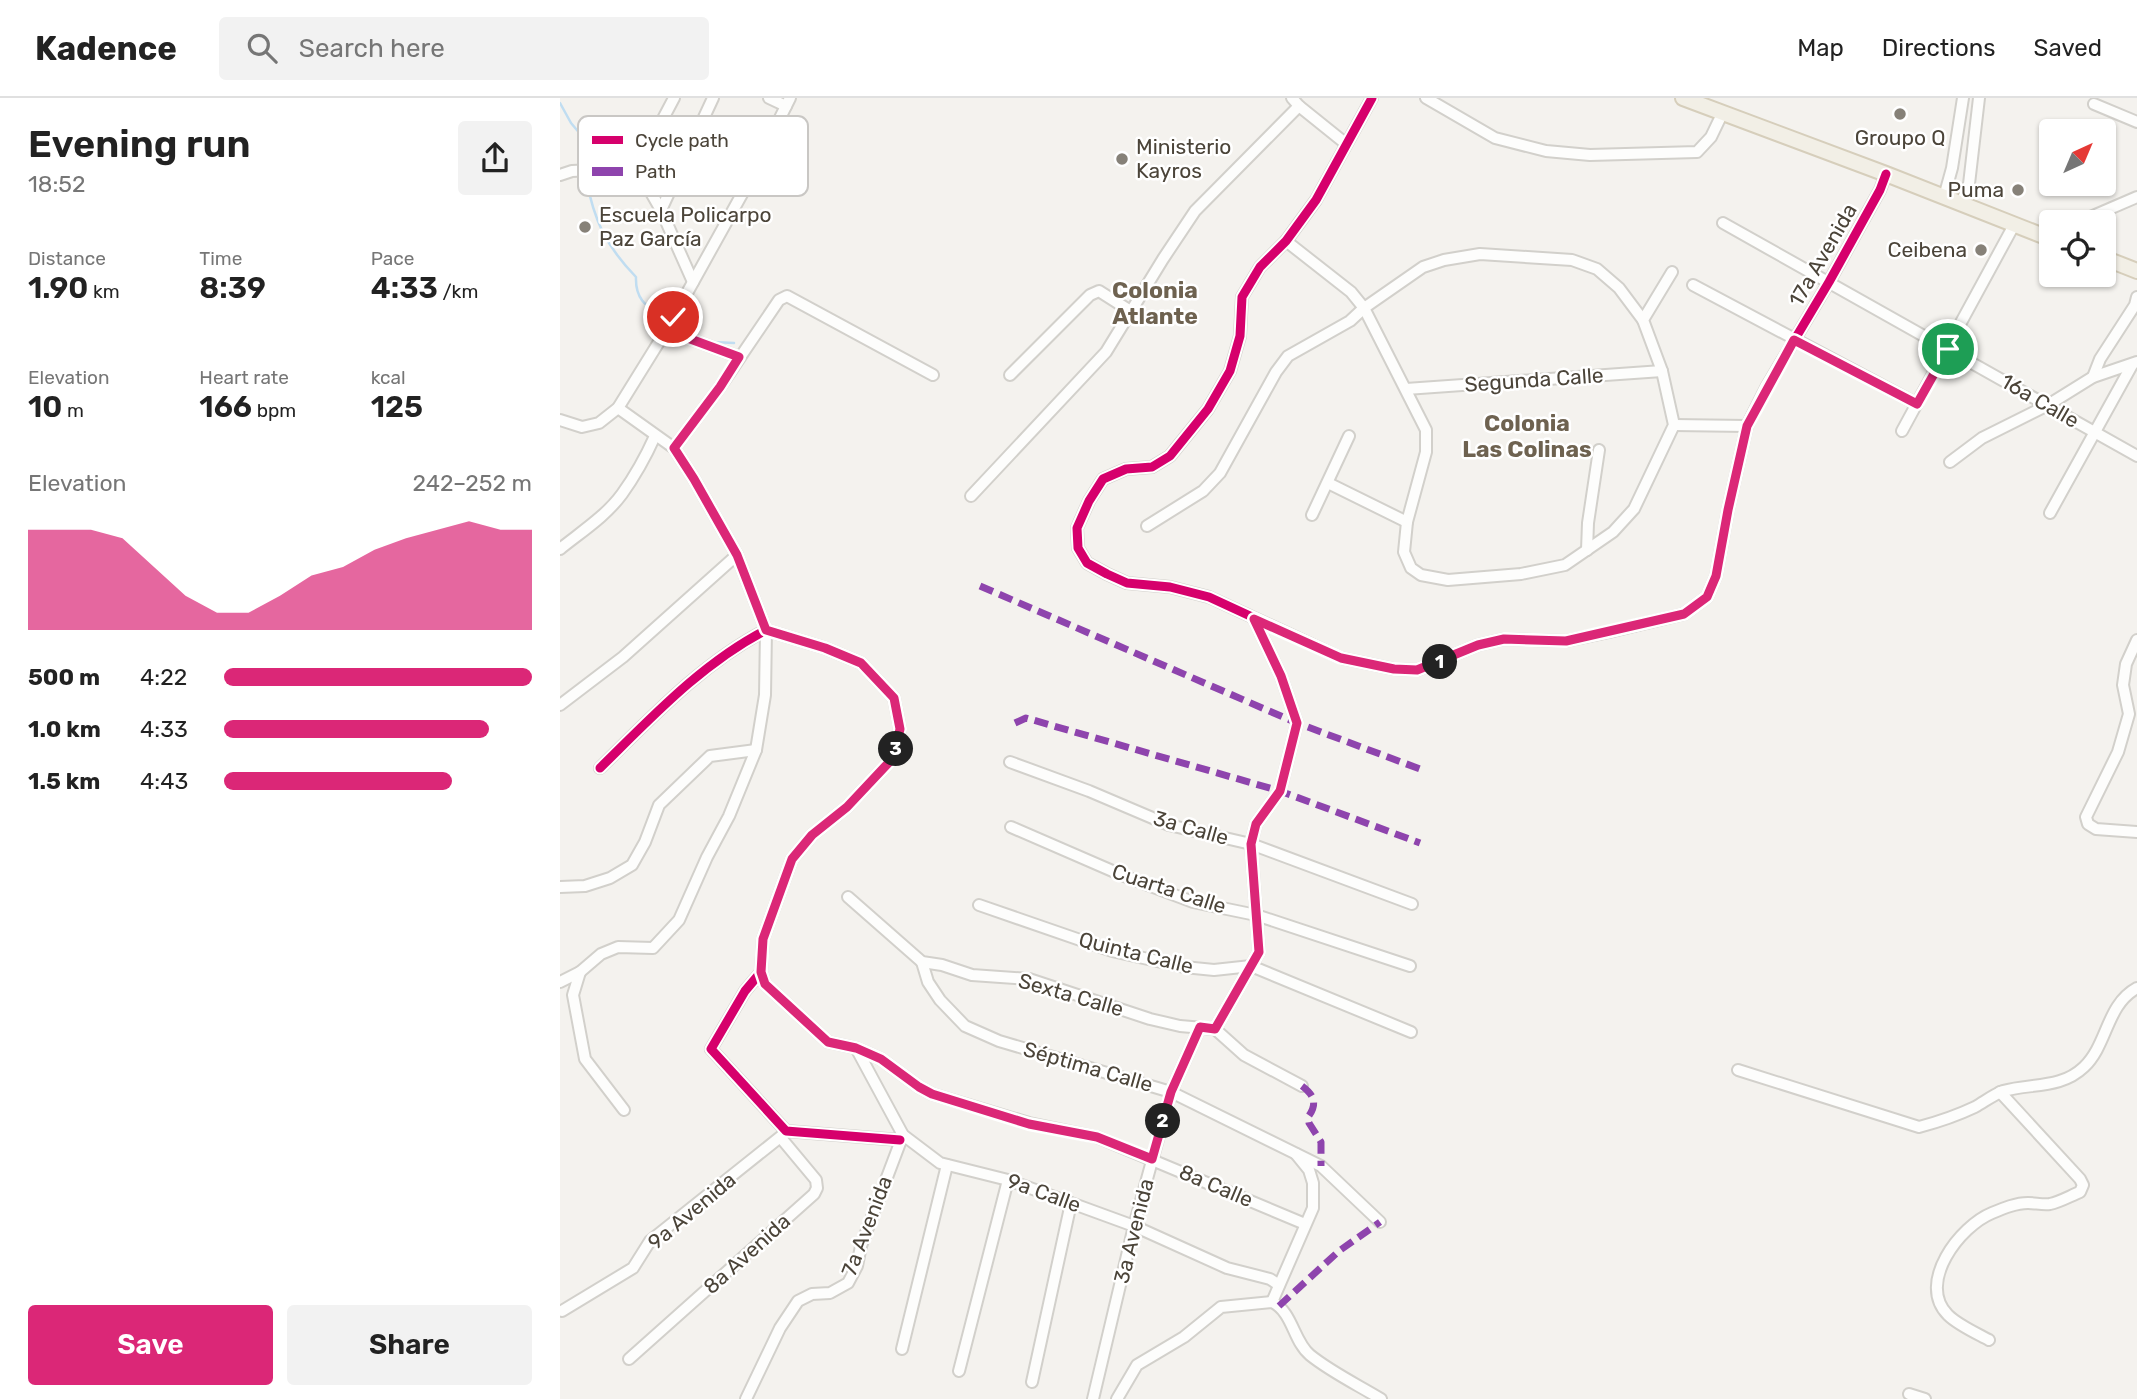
<!DOCTYPE html>
<meta charset="utf-8">
<style>
:root{--surface:#fff;--page:#f2f2f2;--text:#222;--muted:#767676;--line:#e0e0e0;--accent:#db2777}
body{margin:0;font-family:Rubik,sans-serif;background:var(--page);color:var(--text);height:100vh;display:flex;flex-direction:column;font-size:26px;white-space:nowrap}
*{box-sizing:border-box;margin:0}
p{font-size:23px;color:var(--muted)}
.icon{flex:none;width:38px;height:38px;fill:none;stroke:currentColor;stroke-width:2;stroke-linecap:round;stroke-linejoin:round}
.map{position:relative;flex:1;overflow:hidden}
.panel{display:flex;flex-direction:column;background:var(--surface);width:560px}
.panel>*{flex:none}
.needle{width:46px;rotate:44deg}
.buttons{position:absolute;left:1479px;top:21px;display:grid;gap:14px}
.buttons a{display:grid;place-items:center;width:77px;height:77px;border-radius:7px;background:var(--surface);box-shadow:0 2px 5px #0004;font-size:35px}
.pin{position:absolute;display:grid;place-items:center;width:60px;height:60px;color:#fff;margin:-30px;border:4px solid #fff;border-radius:50%;box-shadow:0 2px 7px #0007}
.km{position:absolute;width:35px;height:35px;margin:-18px;border-radius:50%;background:#222;color:#fff;font-size:19px;line-height:35px;text-align:center}
.round{display:grid;place-items:center;flex:none;width:74px;height:74px;border-radius:7px;background:var(--page)}
.overview{display:flex;align-items:center;justify-content:space-between;height:119px;padding:0 28px}
h1{font-size:38px;font-weight:600;line-height:52px}
.stats{display:grid;grid-template-columns:repeat(3,1fr);gap:10px;height:119px;padding:7px 28px}
.stats div{display:grid;align-content:center}
.stats b{font-size:30px;font-weight:600}
.stats small{font-size:19px;font-weight:400}
.stats p{font-size:19px}
.chart{height:196px;padding:14px 28px}
.chart p{display:flex;justify-content:space-between}
.chart svg{width:100%;height:126px;margin-top:7px;fill:var(--accent);opacity:.7}
.action{display:flex;gap:14px;margin-top:auto;padding:14px 28px}
.action a{flex:1;height:80px;border-radius:7px;background:var(--accent);color:#fff;font-size:28px;font-weight:600;line-height:80px;text-align:center}
.action a+a{background:var(--page);color:var(--text)}
ul{padding:0 28px;list-style:none;font-size:23px}
li{display:grid;grid-template-columns:112px 84px 1fr;align-items:center;height:52px}
li i{height:18px;border-radius:9px;background:var(--accent)}
header{display:flex;align-items:center;gap:42px;box-sizing:border-box;height:98px;padding:0 35px;background:var(--surface);border-bottom:2px solid var(--line)}
header strong{font-size:33px}
nav{display:flex;gap:38px;margin-inline-start:auto;font-size:24px}
.search{width:490px;height:63px;background:var(--page);display:flex;align-items:center;gap:18px;box-sizing:border-box;padding:0 24px;border-radius:7px;color:var(--muted);font-size:26px}
main{display:flex;flex:1;min-height:0}
.map>svg:first-child{display:block}
.lines{fill:none;stroke-linecap:round;stroke-linejoin:round}
.stream{stroke:#c0ddf1;stroke-width:2.5}
.minor-casing{stroke:#d2d0cb;stroke-width:14}
.major-casing{stroke:#d6cebb;stroke-width:18}
.minor{stroke:#fdfdfc;stroke-width:10}
.major{stroke:#f2efe6;stroke-width:14}
.quiet{stroke:#8e44ad;stroke-width:7;stroke-dasharray:14 7;stroke-linecap:butt}
.cycleway-casing{stroke:#fff;stroke-width:13}
.cycleway{stroke:#d6006c;stroke-width:9}
.route-casing{stroke:#fff;stroke-width:14}
.route{stroke:#db2777;stroke-width:9}
.poi-dot{fill:#868178;stroke:#fff;stroke-width:2.5}
.labels{text-anchor:middle;stroke-width:5;stroke-linejoin:round;paint-order:stroke}
.poi-label{font-size:21px;fill:#4b4439;stroke:#fff;text-anchor:start}
.street-label{font-size:21px;fill:#4b4439;stroke:#fff}
.neighbourhood-label{font-size:23px;font-weight:bold;fill:#6e6250;stroke:#fff}
.key{fill:#fff;stroke:#c9c7c4;stroke-width:2}
.key-label{font-size:19px;fill:#4b4439}
</style>
<header>
<strong>Kadence</strong>
<div class="search"><svg class="icon" aria-label="search" viewBox="0 0 24 24"><circle cx="10" cy="10" r="6"/><path d="M15 15l6 6"/></svg>Search here</div>
<nav><a>Map</a><a>Directions</a><a>Saved</a></nav>
</header>
<main>
<section class="panel">
<div class="overview"><div><h1>Evening run</h1><p>18:52</p></div><a class="round"><svg class="icon" aria-label="share" viewBox="0 0 24 24"><path d="M12 15V3M7 8l5-5 5 5M5 13v7h14v-7"/></svg></a></div>
<div class="stats">
<div><p>Distance</p><b>1.90<small> km</small></b></div>
<div><p>Time</p><b>8:39</b></div>
<div><p>Pace</p><b>4:33<small> /km</small></b></div>
</div>
<div class="stats">
<div><p>Elevation</p><b>10<small> m</small></b></div>
<div><p>Heart rate</p><b>166<small> bpm</small></b></div>
<div><p>kcal</p><b>125</b></div>
</div>
<div class="chart"><p><span>Elevation</span>242–252 m</p>
<svg viewBox="0 0 160 44" preserveAspectRatio="none"><path d="M0 44V9L10 9L20 9L30 12L40 22L50 32L60 38L70 38L80 32L90 25L100 22L110 16L120 12L130 9L140 6L150 9L160 9V44z"/></svg>
</div>
<ul>
<li><b>500 m</b>4:22<i style="width:100%"></i></li>
<li><b>1.0 km</b>4:33<i style="width:86%"></i></li>
<li><b>1.5 km</b>4:43<i style="width:74%"></i></li>
</ul>
<div class="action"><a>Save</a><a>Share</a></div>
</section>
<div class="map">
<svg width="1577" height="1301" viewBox="0 0 1577 1301">
<rect width="100%" height="100%" fill="#f4f2ee"/>
<g class="lines">
<g class="stream">
<polyline points="0,5 11,25 27,44 23,64"/>
<path d="M26,80C34,123 46,148 76,179C75,203 88,209 106,222"/>
<polyline points="153,244 174,245"/>
</g>
<defs>
<g id="minor">
<polyline points="209,0 226,8"/>
<polyline points="732,0 739,8 785,45"/>
<polyline points="812,0 756,102 726,143 700,169 682,199 680,238 670,273 648,311 610,358 592,369 566,371 543,381 529,403 517,430 518,450 527,465 547,476 567,485 610,489 649,499 781,560 834,571 857,572 918,547 944,541 1006,543 1049,534 1124,516 1147,499 1156,478 1168,412 1187,328 1207,288 1269,184 1320,92 1326,76"/>
<polyline points="866,0 935,40 986,53 1030,57 1137,54 1151,39 1163,14"/>
<polyline points="1534,6 1577,24"/>
<polyline points="77,70 101,112 133,184"/>
<polyline points="77,70 114,0"/>
<polyline points="0,77 12,73 77,70"/>
<polyline points="1384,99 1392,70 1403,0"/>
<polyline points="1401,105 1409,86 1419,0"/>
<polyline points="101,112 153,0"/>
<polyline points="1519,124 1577,99"/>
<polyline points="1163,125 1577,358"/>
<polyline points="726,143 791,194 804,210 866,332 866,354 847,424 844,454 851,470 861,477 888,482 961,476 1005,467 1053,434 1074,411 1114,327 1102,273 1083,222 1112,174"/>
<polyline points="1133,187 1357,306"/>
<polyline points="106,232 179,259"/>
<polyline points="450,277 530,197 539,193 572,214"/>
<polyline points="1533,279 1540,261 1575,207 1577,199"/>
<polyline points="846,291 1102,273"/>
<polyline points="0,322 22,329 39,325 58,310 107,231 182,96 230,0"/>
<polyline points="1114,327 1187,328"/>
<polyline points="1342,333 1454,127"/>
<polyline points="114,350 160,289 219,202 227,198 373,277"/>
<polyline points="1390,364 1422,340 1488,307 1533,279 1577,264"/>
<polyline points="768,385 847,424"/>
<polyline points="411,398 546,254 603,161 635,113 739,8"/>
<polyline points="1490,415 1572,267"/>
<polyline points="752,417 789,338"/>
<polyline points="587,428 643,393 660,375 716,274 728,258 790,223 804,210 863,169 884,162 920,156 1012,162 1037,171 1059,190 1083,222"/>
<path d="M0,451C21,434 46,418 62,396C75,378 86,358 95,338"/>
<polyline points="1027,452 1028,425 1039,352"/>
<polyline points="1577,542 1566,566 1563,587 1569,616 1558,654 1526,719 1528,726 1536,731 1577,734"/>
<polyline points="0,607 63,559 177,457"/>
<polyline points="450,664 529,693 609,727 691,746 852,806"/>
<path d="M40,670C91,620 142,565 206,532L265,550L301,565L334,600L340,631L334,659L287,709L252,737L232,761L203,841L201,874L185,893L151,951L226,1033L340,1042"/>
<polyline points="451,729 564,778 633,804 696,817 850,868"/>
<polyline points="0,789 25,788 50,780 72,767 85,744 99,707 150,658 196,652"/>
<polyline points="288,799 362,864 382,867 412,877 469,881 590,921 620,928 655,931 684,957 742,988"/>
<polyline points="419,807 552,853 624,869 654,872 691,868 851,934"/>
<polyline points="362,864 368,884 380,902 405,928 439,943 611,994 761,1068 820,1124"/>
<polyline points="20,874 13,897 25,961 64,1012"/>
<polyline points="201,874 205,886 268,944 296,950 321,961 359,989 372,996 469,1025 537,1039 745,1126"/>
<polyline points="0,884 20,874 41,856 58,849 93,850 119,822 147,759 169,718 196,652 205,597 206,532 177,457 134,381 114,350 58,310"/>
<polyline points="655,931 699,854 691,746 696,726 720,693 737,625 721,578 694,521"/>
<polyline points="296,950 343,1037 380,1065 448,1082 574,1128 667,1170 710,1181 719,1187"/>
<path d="M1178,972L1359,1029C1378,1024 1396,1018 1415,1009C1424,1004 1433,997 1443,993C1472,985 1501,991 1524,969C1548,946 1546,907 1577,890"/>
<polyline points="712,1204 753,1110 753,1085 749,1072 736,1056"/>
<polyline points="2,1213 73,1170 90,1143 224,1036"/>
<path d="M1429,1242C1416,1235 1398,1227 1388,1217C1356,1185 1400,1128 1432,1115C1444,1110 1456,1105 1468,1105C1475,1105 1483,1107 1490,1106C1500,1104 1510,1098 1520,1094L1523,1087L1520,1081L1440,994"/>
<polyline points="342,1251 387,1067"/>
<polyline points="69,1261 254,1096 257,1090 256,1082 221,1040"/>
<polyline points="399,1273 448,1082"/>
<polyline points="472,1284 511,1105"/>
<polyline points="1349,1296 1365,1301"/>
<polyline points="186,1301 220,1230 238,1203 252,1196 270,1195 288,1185 297,1168 301,1148 343,1037"/>
<polyline points="533,1301 574,1128 611,994 640,929"/>
<path d="M557,1301L577,1267L624,1239L661,1209L712,1204C733,1214 733,1243 750,1257C771,1274 798,1287 821,1301"/>
</g>
<g id="major">
<polyline points="1123,0 1326,76 1491,141"/>
<polyline points="1544,160 1577,173"/>
</g>
</defs>
<use href="#minor" class="minor-casing"/>
<use href="#major" class="major-casing"/>
<use href="#minor" class="minor"/>
<use href="#major" class="major"/>
<g class="quiet">
<polyline points="420,488 737,625 860,671"/>
<polyline points="455,625 466,620 720,693 860,745"/>
<path d="M742,988C754,997 758,1006 748,1019L749,1025L761,1044V1068"/>
<polyline points="719,1208 779,1153 820,1124"/>
</g>
<defs>
<g id="cycleway">
<polyline points="812,0 756,102 726,143 700,169 682,199 680,238 670,273 648,311 610,358 592,369 566,371 543,381 529,403 517,430 518,450 527,465 547,476 567,485 610,489 649,499 781,560 834,571 857,572 918,547 944,541 1006,543 1049,534 1124,516 1147,499 1156,478 1168,412 1187,328 1207,288 1269,184 1320,92 1326,76"/>
<path d="M40,670C91,620 142,565 206,532L265,550L301,565L334,600L340,631L334,659L287,709L252,737L232,761L203,841L201,874L185,893L151,951L226,1033L340,1042"/>
</g>
</defs>
<use href="#cycleway" class="cycleway-casing"/>
<use href="#cycleway" class="cycleway"/>
</g>
<g class="lines">
<defs>
<polyline id="route" points="113,219 106,232 179,259 160,289 114,350 134,381 177,457 206,532 265,550 301,565 334,600 340,631 334,659 287,709 252,737 232,761 203,841 201,874 205,886 268,944 296,950 321,961 359,989 372,996 469,1026 537,1039 592,1061 611,994 640,929 655,931 699,854 691,746 696,726 720,693 737,625 721,578 694,521 781,560 834,571 857,572 918,547 944,541 1006,543 1124,516 1147,499 1156,478 1168,412 1187,328 1234,242 1357,306 1388,251"/>
</defs>
<use href="#route" class="route-casing"/>
<use href="#route" class="route"/>
</g>
<g class="poi-dot">
<circle cx="1340" cy="16" r="7"/>
<circle cx="562" cy="61" r="7"/>
<circle cx="1458" cy="92" r="7"/>
<circle cx="25" cy="129" r="7"/>
<circle cx="1421" cy="152" r="7"/>
</g>
<g class="labels">
<g class="poi-label">
<text x="1340" y="47" text-anchor="middle">Groupo Q</text>
<text x="576" y="56">Ministerio<tspan x="576" dy="24">Kayros</tspan></text>
<text x="1444" y="99" text-anchor="end">Puma</text>
<text x="39" y="124">Escuela Policarpo<tspan x="39" dy="24">Paz García</tspan></text>
<text x="1407" y="159" text-anchor="end">Ceibena</text>
</g>
<g class="street-label">
<text transform="translate(1263 157) rotate(-60)" y="7">17a Avenida</text>
<text transform="translate(974 282) rotate(-4)" y="7">Segunda Calle</text>
<text transform="translate(1480 303) rotate(30)" y="7">16a Calle</text>
<text transform="translate(631 730) rotate(16)" y="7">3a Calle</text>
<text transform="translate(609 791) rotate(18)" y="7">Cuarta Calle</text>
<text transform="translate(576 855) rotate(14)" y="7">Quinta Calle</text>
<text transform="translate(511 897) rotate(16)" y="7">Sexta Calle</text>
<text transform="translate(528 969) rotate(16)" y="7">Séptima Calle</text>
<text transform="translate(656 1088) rotate(23)" y="7">8a Calle</text>
<text transform="translate(484 1095) rotate(20)" y="7">9a Calle</text>
<text transform="translate(132 1113) rotate(-40)" y="7">9a Avenida</text>
<text transform="translate(307 1128) rotate(-69)" y="7">7a Avenida</text>
<text transform="translate(574 1133) rotate(-76)" y="7">3a Avenida</text>
<text transform="translate(187 1156) rotate(-42)" y="7">8a Avenida</text>
</g>
<g class="neighbourhood-label">
<text x="595" y="200">Colonia<tspan x="595" dy="26">Atlante</tspan></text>
<text x="967" y="333">Colonia<tspan x="967" dy="26">Las Colinas</tspan></text>
</g>
</g>
<rect x="18" y="18" width="230" height="80" rx="10" class="key"/>
<rect x="32" y="38" width="31" height="8" fill="#d6006c"/>
<rect x="32" y="69" width="31" height="9" fill="#8e44ad"/>
<g class="key-label">
<text x="75" y="49">Cycle path</text>
<text x="75" y="80">Path</text>
</g>
</svg>
<div class="buttons">
<a><svg class="needle" viewBox="-14 -14 28 28"><path d="M0-13l5 13h-10z" fill="#e53935"/><path d="M0 13l5-13h-10z" fill="#767676"/></svg></a>
<a><svg class="icon" aria-label="locate" viewBox="0 0 24 24"><circle cx="12" cy="12" r="6"/><path d="M12 2v4M12 18v4M2 12h4M18 12h4"/></svg></a>
</div>
<div class="pin" style="left:1388px;top:251px;background:#1e9e55"><svg class="icon" aria-label="arrive" viewBox="0 0 24 24"><path d="M6 21V4h12l-3 4 3 4H6"/></svg></div>
<div class="pin" style="left:113px;top:219px;background:#d93025"><svg class="icon" aria-label="check" viewBox="0 0 24 24"><path d="M5 12l5 5 9-10"/></svg></div>
<b class="km" style="left:880px;top:564px">1</b>
<b class="km" style="left:603px;top:1023px">2</b>
<b class="km" style="left:336px;top:651px">3</b>
</div>
</main>
